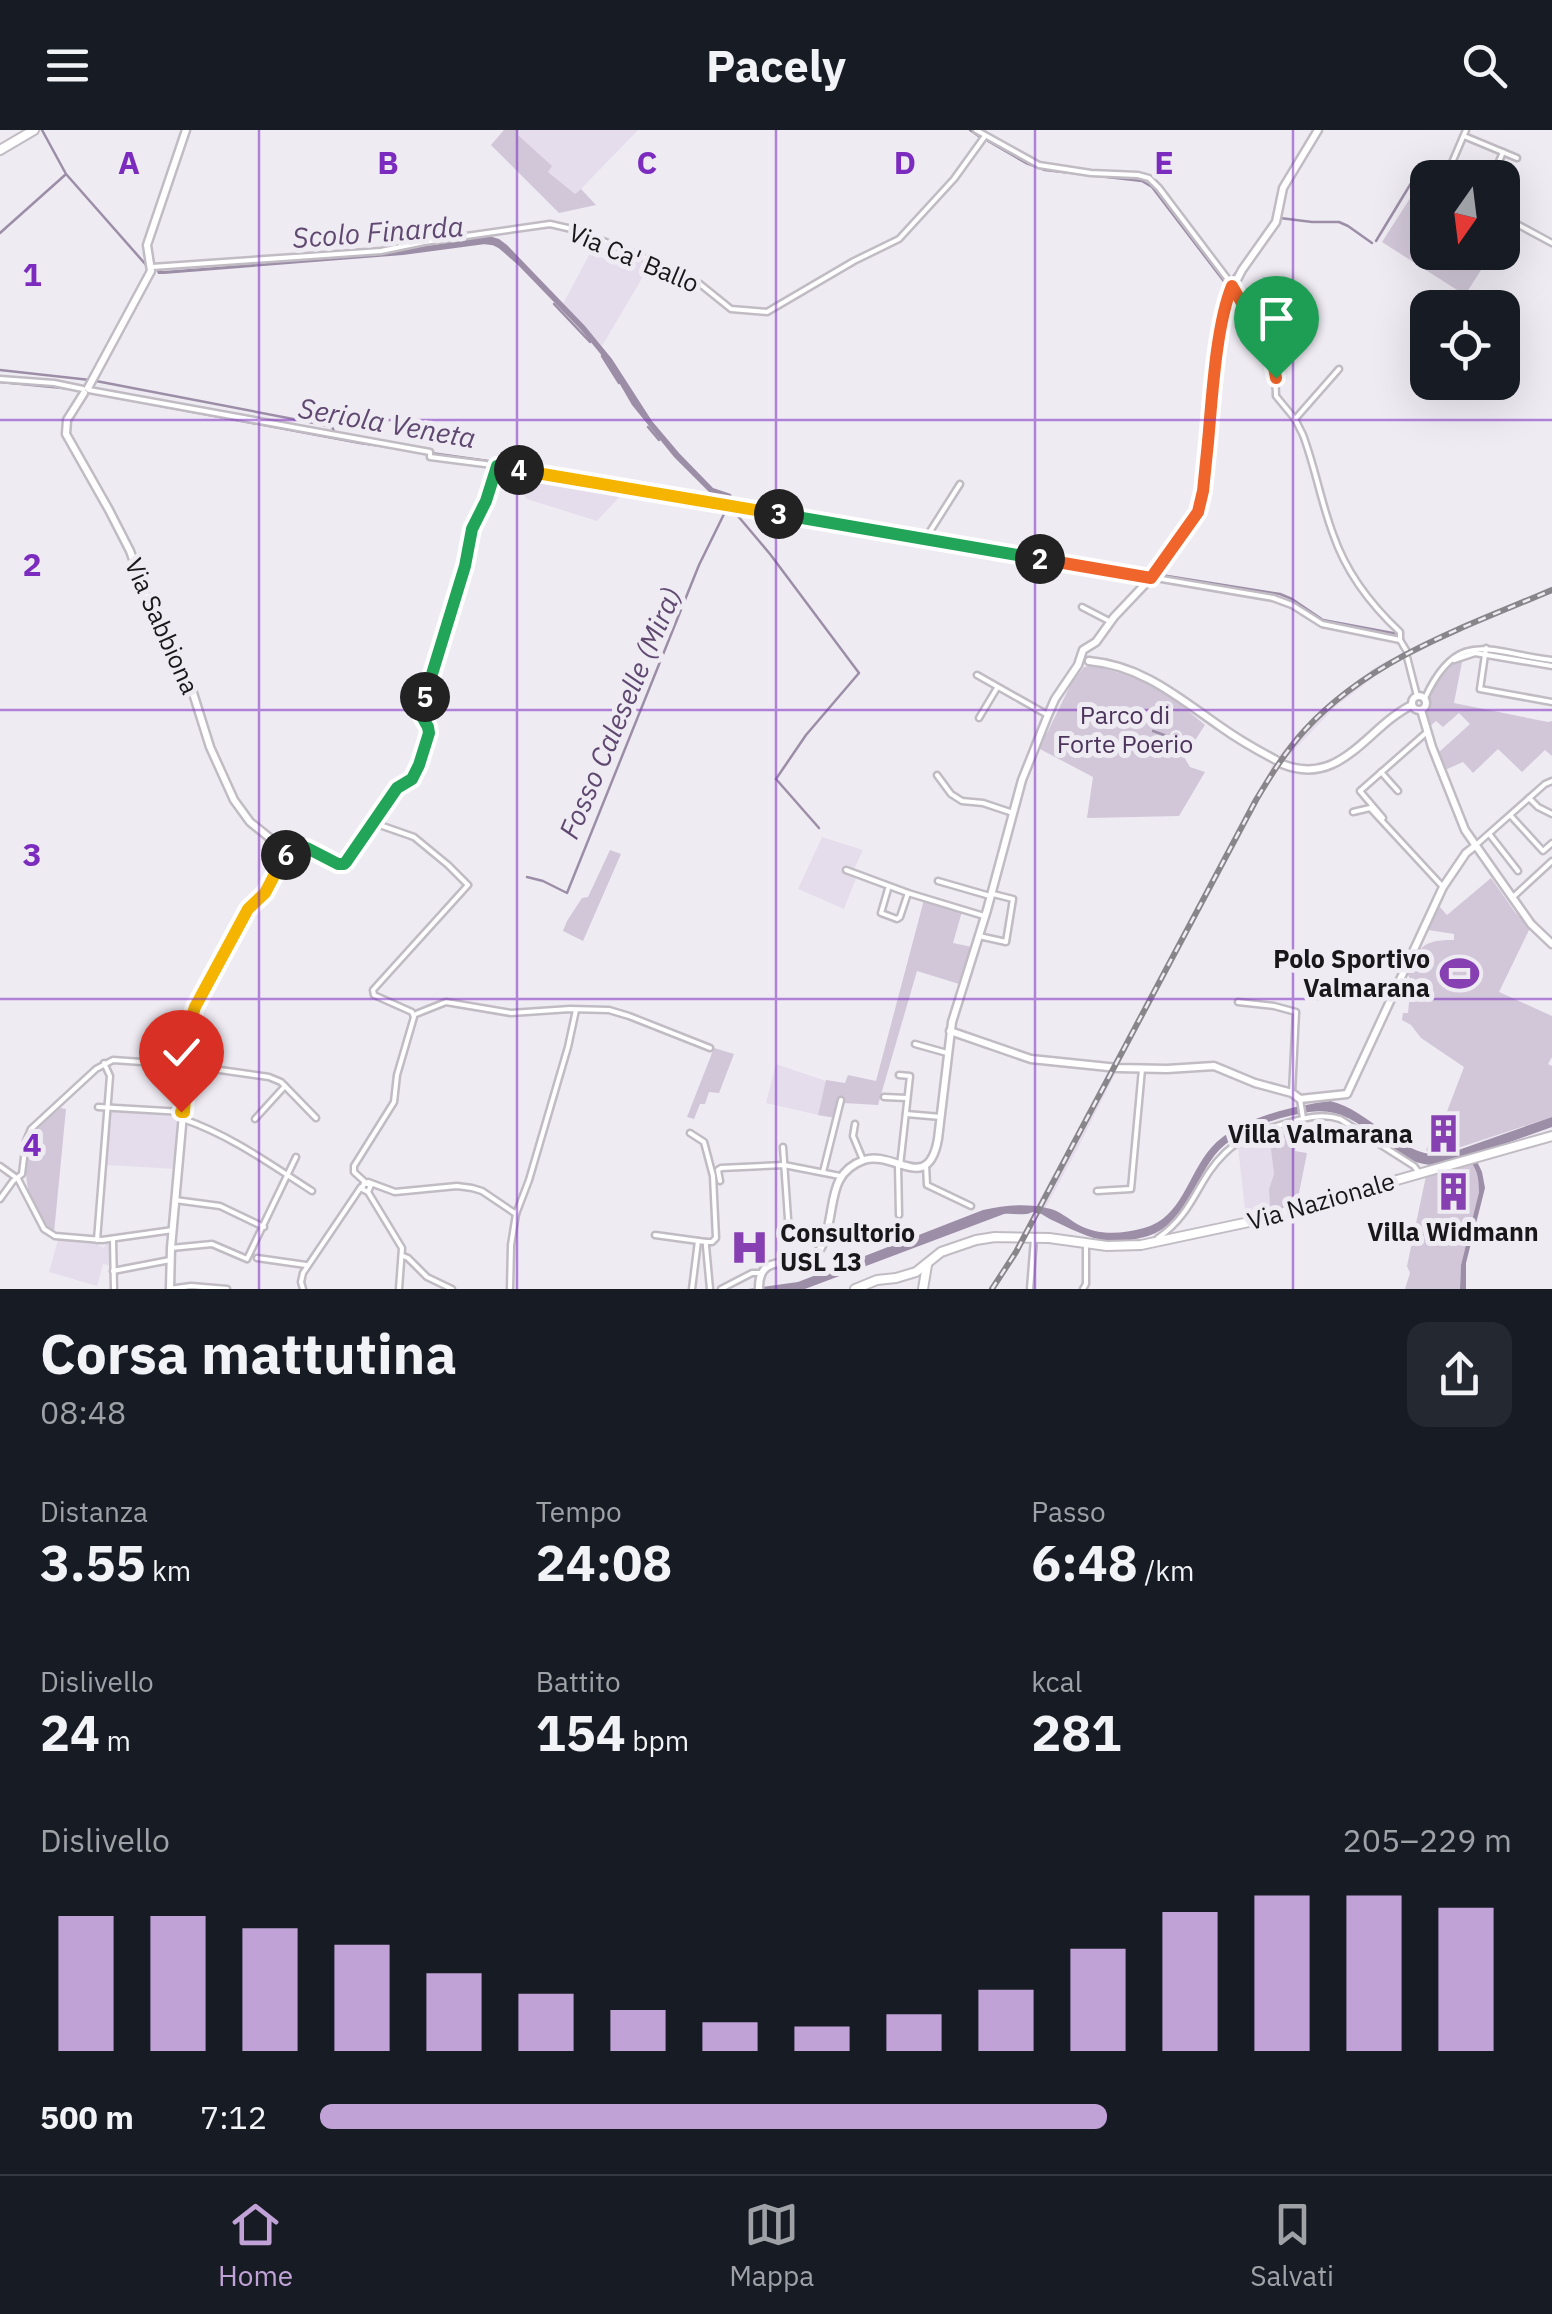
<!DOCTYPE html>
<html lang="it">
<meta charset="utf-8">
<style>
:root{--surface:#171b24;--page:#242831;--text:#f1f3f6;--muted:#9ea1a6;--line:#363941;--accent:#c1a2d7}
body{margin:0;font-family:"IBM Plex Sans",sans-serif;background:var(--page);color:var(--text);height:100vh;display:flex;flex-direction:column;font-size:38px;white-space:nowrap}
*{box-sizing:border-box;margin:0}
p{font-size:32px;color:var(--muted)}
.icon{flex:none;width:55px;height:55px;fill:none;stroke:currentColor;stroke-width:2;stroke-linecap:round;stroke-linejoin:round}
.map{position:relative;height:1159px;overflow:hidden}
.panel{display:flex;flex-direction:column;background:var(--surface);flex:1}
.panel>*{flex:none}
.needle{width:65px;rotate:194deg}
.tools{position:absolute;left:1410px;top:30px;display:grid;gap:20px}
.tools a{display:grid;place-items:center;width:110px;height:110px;border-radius:20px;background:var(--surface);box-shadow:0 10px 40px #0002;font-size:50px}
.pin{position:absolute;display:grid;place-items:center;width:85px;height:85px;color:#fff;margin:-102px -42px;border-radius:50% 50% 50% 0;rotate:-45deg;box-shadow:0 0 10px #0007}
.pin .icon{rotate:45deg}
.km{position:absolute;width:50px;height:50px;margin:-25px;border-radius:50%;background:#222;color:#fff;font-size:28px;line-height:50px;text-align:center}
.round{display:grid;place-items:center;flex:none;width:105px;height:105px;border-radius:20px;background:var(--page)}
.summary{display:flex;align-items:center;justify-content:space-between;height:170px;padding:0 40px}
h1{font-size:55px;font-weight:700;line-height:75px}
.figures{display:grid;grid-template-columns:repeat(3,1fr);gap:15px;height:170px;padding:10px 40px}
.figures div{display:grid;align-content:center}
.figures b{font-size:50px;font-weight:700}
.figures small{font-size:28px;font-weight:400}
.figures p{font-size:28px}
.chart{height:280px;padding:20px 40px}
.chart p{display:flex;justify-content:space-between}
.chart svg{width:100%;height:180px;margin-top:10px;stroke:var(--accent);stroke-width:6}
ul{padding:0 40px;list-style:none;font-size:32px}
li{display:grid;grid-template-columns:160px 120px 1fr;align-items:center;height:75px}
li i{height:25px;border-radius:12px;background:var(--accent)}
header{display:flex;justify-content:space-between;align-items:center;height:130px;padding:0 40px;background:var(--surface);font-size:45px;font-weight:700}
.menu{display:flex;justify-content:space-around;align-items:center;height:140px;border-top:2px solid var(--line);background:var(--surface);font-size:28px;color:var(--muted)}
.menu a{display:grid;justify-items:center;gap:5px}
.menu .on{color:var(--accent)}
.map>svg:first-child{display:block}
.built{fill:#e5ddec}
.green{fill:#d1c7d8}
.water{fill:#9c8ea7}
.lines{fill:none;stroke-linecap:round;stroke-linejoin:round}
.stream{stroke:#9c8ea7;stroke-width:2.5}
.street-casing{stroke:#c1bcc4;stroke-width:9}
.secondary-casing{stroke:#c1bcc4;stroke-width:11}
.primary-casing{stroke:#c1bcc4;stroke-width:12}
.street{stroke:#fff;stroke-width:4}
.secondary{stroke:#fff;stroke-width:6}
.primary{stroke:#fff;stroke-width:8}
.rail-casing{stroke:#89868b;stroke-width:6}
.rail{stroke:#efebf3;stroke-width:2.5;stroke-dasharray:8;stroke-linecap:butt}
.split-1-casing{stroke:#fff;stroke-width:20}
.split-2-casing{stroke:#fff;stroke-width:20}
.split-3-casing{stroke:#fff;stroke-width:20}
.split-4-casing{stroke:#fff;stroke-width:20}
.split-5-casing{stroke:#fff;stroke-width:20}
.split-6-casing{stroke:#fff;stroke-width:20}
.split-7-casing{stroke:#fff;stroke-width:20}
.split-1{stroke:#f0652b;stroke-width:12}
.split-2{stroke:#f0652b;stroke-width:12}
.split-3{stroke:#22a559;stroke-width:12}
.split-4{stroke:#f5b400;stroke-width:12}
.split-5{stroke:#22a559;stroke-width:12}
.split-6{stroke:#22a559;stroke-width:12}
.split-7{stroke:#f5b400;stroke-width:12}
.grid{fill:none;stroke:#7b2cbf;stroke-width:2.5;stroke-opacity:0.55}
.labels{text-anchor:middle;stroke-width:10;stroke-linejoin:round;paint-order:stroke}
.street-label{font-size:25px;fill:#19171a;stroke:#efebf3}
.park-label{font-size:25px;fill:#4c355c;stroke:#efebf3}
.poi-label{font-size:25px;font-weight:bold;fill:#19171a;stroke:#efebf3;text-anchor:end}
.water-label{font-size:28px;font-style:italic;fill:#604971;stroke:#efebf3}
.grid-label{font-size:32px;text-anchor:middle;font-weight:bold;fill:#7b2cbf;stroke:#efebf3;stroke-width:10;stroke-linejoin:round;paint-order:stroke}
</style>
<header><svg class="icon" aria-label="menu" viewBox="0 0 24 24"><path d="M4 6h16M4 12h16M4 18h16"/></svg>Pacely<svg class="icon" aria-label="search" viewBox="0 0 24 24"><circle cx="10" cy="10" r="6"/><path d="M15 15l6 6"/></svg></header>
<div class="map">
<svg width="1552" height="1159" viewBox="0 0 1552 1159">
<rect width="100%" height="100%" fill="#efebf3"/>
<g class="built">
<polygon points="518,0 638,0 575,65 547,41 551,37 518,5 516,3"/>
<polygon points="626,122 651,133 602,216 563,174 590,123 620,134"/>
<polygon points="505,341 563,350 625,361 597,391 527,369"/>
<polygon points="1552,456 1552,463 1450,506 1387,537 1335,577 1284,631 1278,627 1299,601 1330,571 1377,536 1404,523 1404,521 1426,513"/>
<polygon points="1273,634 1280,637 1265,660 1119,935 1113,935"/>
<polygon points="822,707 863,720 853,741 857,746 844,779 798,759"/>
<polygon points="776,934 826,951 818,985 766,973"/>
<polygon points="1110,939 1117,940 1080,1014 1045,1079 1036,1077"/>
<polygon points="110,981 181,985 176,1039 106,1035"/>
<polygon points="1262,1005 1265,1008 1271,1005 1274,1044 1269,1059 1270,1081 1246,1089 1238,1017"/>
<polygon points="58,1110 95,1113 104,1118 105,1114 111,1113 111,1136 103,1134 97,1156 49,1142"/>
</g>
<g class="green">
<polygon points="504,0 518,0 518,5 552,36 548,42 575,64 581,59 596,75 559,83 491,15"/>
<polygon points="1425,45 1432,47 1428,48 1428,122 1492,123 1465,165 1382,112"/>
<path d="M1463,527L1454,573L1548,592L1552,591V626L1545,620L1522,642L1498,619L1473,643L1463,632L1445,640L1438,623L1470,594L1459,583L1443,597L1436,591L1428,598C1421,567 1435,543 1463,527Z"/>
<polygon points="1094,535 1147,552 1169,565 1205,595 1184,627 1190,637 1205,642 1179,686 1087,688 1093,647 1038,618 1043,605 1047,603 1071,554 1084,537"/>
<polygon points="610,720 621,724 583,811 563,801 567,791 582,768 588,767"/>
<path d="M1491,748L1515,782L1530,798L1499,862L1552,886V927L1548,934L1552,936V987L1449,1021L1430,1023L1426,1020L1442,983L1446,984L1464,937L1421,908L1411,895L1402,890L1403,883H1408L1411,850L1406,842C1420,816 1423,810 1454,810V804L1428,800L1439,776L1447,785Z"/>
<polygon points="925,766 963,778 953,813 972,817 959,854 917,841 878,975 843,973 835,988 818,985 826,950 845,953 848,945 876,951"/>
<polygon points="714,918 734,924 719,963 709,962 705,974 700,974 694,989 687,987"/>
<path d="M60,978L66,979L54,1103C27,1087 19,1032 32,1007C38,996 51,987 60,978Z"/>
<polygon points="1301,992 1295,1021 1307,1023 1297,1073 1270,1081 1269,1059 1274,1044 1269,1002"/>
<polygon points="1474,1034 1479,1052 1479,1062 1461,1135 1460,1159 1405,1159 1410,1143 1407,1136 1426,1046"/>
</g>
<g class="water">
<polygon points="489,106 499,109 507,115 585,196 612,229 652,291 679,323 713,358 731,364 733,372 709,362 674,327 632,275 607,232 581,200 518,135 493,113 403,125 164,144 158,144 156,139 159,137 163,141 369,125"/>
<path d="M1330,971C1371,980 1404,1032 1447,1024L1552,987V997L1474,1025L1482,1042L1485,1058L1466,1133V1159H1460L1461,1135L1479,1062C1479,1049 1477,1037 1468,1029C1453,1032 1439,1037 1424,1034C1381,1026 1361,974 1309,982C1278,987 1234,1000 1214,1026C1193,1054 1185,1094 1148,1106C1107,1118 1090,1108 1054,1091C1048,1089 1041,1082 1034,1082C1031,1082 1029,1084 1026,1084C1019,1085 1011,1083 1004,1084L805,1159H748L798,1152L983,1080C1006,1075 1027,1073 1051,1079C1059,1081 1069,1089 1077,1094C1098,1106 1121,1104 1144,1098C1182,1088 1188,1044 1211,1018C1237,988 1293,976 1330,971Z"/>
</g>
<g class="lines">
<g class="stream">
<polyline points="42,0 66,44 147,136"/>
<polyline points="970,0 980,7"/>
<polyline points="988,11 1026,33 1045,40 1142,51 1152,57 1226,154 1228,154"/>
<polyline points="1280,88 1312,92 1339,92 1348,96 1372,113"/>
<polyline points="0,103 65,45"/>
<polyline points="1376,111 1416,45"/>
<polyline points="485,113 493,114 501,118"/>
<polyline points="1230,151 1240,137"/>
<polyline points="554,174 590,212"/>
<polyline points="602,226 619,253"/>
<polyline points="0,240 90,250"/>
<polyline points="96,251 314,293 332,297 334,301"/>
<polyline points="0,252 73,259"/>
<polyline points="91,263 360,313 488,331 1148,443"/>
<polyline points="648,297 659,310"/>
<polyline points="732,379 770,424 859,543 806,605 776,649 819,698"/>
<polyline points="1161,445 1280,464 1292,469 1323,490 1398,504"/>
<polyline points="1153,601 1164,605 1183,622"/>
<polyline points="527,747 543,751 567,763 699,435 727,378"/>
</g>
<defs>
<g id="street">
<path d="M976,0L1039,35L1091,43L1138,45L1149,48L1159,58L1233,156L1246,180L1267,199L1275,240L1276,266L1295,289L1303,305C1315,337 1321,372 1333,404C1346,442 1371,475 1400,502V510L1406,520"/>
<polyline points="1464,6 1517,28"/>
<polyline points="1498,34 1503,22"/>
<polyline points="1460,48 1451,35 1466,0"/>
<polyline points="1502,86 1552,113"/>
<polyline points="152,137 381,121 424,112 550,94 576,100 650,130 700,154 731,179 767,182 854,131 899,109 954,49 985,6"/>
<polyline points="0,249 54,253 83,259"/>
<polyline points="89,260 430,322 430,327 485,334 1273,468 1292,475 1322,494 1400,510"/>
<polyline points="1296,288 1339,239"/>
<polyline points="929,403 960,354"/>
<polyline points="1082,477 1109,491"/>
<polyline points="1486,518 1480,559 1552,572"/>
<polyline points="1407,527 1417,566"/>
<polyline points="1454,530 1475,523 1552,536"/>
<polyline points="977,545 1046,584"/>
<path d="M1425,568C1458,496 1490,523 1552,530"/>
<polyline points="979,588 997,558"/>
<polyline points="1381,642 1398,661"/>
<polyline points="937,645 951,664 962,671 983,673 1013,683"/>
<polyline points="1529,668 1538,677 1552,684"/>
<polyline points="1353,682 1370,678 1443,757"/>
<polyline points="1511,686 1543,721 1552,713"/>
<polyline points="1383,688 1360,661 1427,602"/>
<polyline points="1490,705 1518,741"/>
<polyline points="1476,715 1545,654 1552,651"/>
<path d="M280,724L292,725L307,717L337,734H344L397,658C420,647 424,624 429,600L421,586V579L463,442L472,399L486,371L497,338"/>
<polyline points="846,740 908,763 984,786"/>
<polyline points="938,751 990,766"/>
<polyline points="888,759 881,783 897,789 900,787 908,763"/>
<polyline points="1512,768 1552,731"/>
<polyline points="979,806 1006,812 1013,769 993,764"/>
<polyline points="1238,872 1274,876 1296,882 1292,963"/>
<polyline points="416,884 446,872 511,883 570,879 609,880 629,886 710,918"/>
<polyline points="915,914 947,923"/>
<polyline points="899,945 910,946 900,1036"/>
<polyline points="884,967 907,968"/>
<polyline points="1300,969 1303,988"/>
<polyline points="98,977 183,982"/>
<polyline points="906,984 941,987"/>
<path d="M183,989C230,1005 270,1034 312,1061"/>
<polyline points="255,989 285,956"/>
<polyline points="855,994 853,1006 863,1030"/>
<polyline points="690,1003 704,1012 713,1046 716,1108 712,1112 706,1112 706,1116 710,1159"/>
<polyline points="783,1017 789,1103"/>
<polyline points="898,1035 899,1085"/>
<polyline points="926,1035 927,1055 971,1076"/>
<polyline points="0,1036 18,1049 44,1099 55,1106 102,1110 173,1100"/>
<polyline points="823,1042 841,970"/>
<polyline points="720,1051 718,1040 721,1038 784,1035 840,1046"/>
<polyline points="365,1052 354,1042 354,1036 394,972 397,945 414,887 412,882 374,865 373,860 468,755 448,735 414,707 374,693"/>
<polyline points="368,1052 395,1062 457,1056 472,1058 482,1061 516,1084"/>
<polyline points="1097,1061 1131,1059 1142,939"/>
<polyline points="368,1062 371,1055 364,1053 362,1059 368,1062 402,1118 399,1159"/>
<polyline points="0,1069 13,1051 22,1044 26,1011 31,999 96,939 113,930 185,935 269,947 281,952 316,988"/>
<polyline points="175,1070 220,1076 264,1097"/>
<polyline points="655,1105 706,1112"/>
<path d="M1158,1108C1195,1082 1196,1051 1225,1023C1241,1007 1266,999 1287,993C1305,988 1322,983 1340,989L1414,1036L1420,1044"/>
<polyline points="113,1109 114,1159"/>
<polyline points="97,1110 110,946 104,933"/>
<polyline points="171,1118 212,1114 247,1129 296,1027"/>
<polyline points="403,1126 408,1128 427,1147 452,1159"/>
<polyline points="257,1128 306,1135"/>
<polyline points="113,1141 170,1130"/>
<polyline points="169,1159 191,1156 227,1159"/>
<polyline points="303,1159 301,1152 303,1143 361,1057"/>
<polyline points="510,1159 511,1115 516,1084 529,1050 568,917 576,880"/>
<polyline points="692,1159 698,1111"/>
<polyline points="721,1159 752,1143 761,1143"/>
<polyline points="1030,1159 1034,1109"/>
<polyline points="1083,1159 1086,1154 1086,1114"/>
</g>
<g id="secondary">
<polyline points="88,258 151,141 147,115 186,0"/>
<path d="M84,263L67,290L66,304L109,380L130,421L155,490L193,563L210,617L234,670L250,692L276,713L280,724C277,748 264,763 248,779L192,884L171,1118L170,1159"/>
<path d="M1089,531C1143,536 1179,568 1221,597C1239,610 1257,620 1276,630"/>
<circle cx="1419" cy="573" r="7"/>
<polyline points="1421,580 1432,617 1465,700 1531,794 1552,814"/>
<path d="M1282,634C1341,658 1367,597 1412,575"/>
<polyline points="950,901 1031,929 1118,938 1167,939 1214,936 1255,953 1292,963 1300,969 1347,964 1443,757 1466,723 1475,716"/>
<path d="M759,1159C758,1118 798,1142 817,1123C823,1117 825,1109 827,1101C835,1072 830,1042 864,1030C894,1020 928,1065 938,1009L952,892L987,780L1022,650L1048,585L1055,569L1078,535L1083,520L1096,512L1114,487L1151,448L1186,402L1198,382L1203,361L1218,222L1228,167L1242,140L1276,92L1283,58L1318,0"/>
</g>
<g id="primary">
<polyline points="0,20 34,0"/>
<polyline points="855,1159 877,1150 896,1148 916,1142 941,1122 976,1110 995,1107 1049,1108 1107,1116 1141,1115 1249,1092 1552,1006"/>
<polyline points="923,1159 927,1135"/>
</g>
</defs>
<use href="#street" class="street-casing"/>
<use href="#secondary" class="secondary-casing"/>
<use href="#primary" class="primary-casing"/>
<use href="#street" class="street"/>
<use href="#secondary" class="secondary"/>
<use href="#primary" class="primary"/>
<defs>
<path id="rail" d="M992,1159L1016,1122L1256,670C1271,645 1285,622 1305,600C1371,528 1465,497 1552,460"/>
</defs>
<use href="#rail" class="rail-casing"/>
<use href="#rail" class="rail"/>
</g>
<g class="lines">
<defs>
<path id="split-1" d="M1208,312C1212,268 1216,195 1232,156L1246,180L1267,199L1276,248"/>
<polyline id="split-2" points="1040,429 1151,448 1198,382 1203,361 1208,312"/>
<polyline id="split-3" points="779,384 1040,429"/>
<polyline id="split-4" points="519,340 779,384"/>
<polyline id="split-5" points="425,567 465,436 472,399 486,371 497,336 519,340"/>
<polyline id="split-6" points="286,725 294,724 307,718 338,734 344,734 346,732 397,658 412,649 419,635 429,603 428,597 420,583 425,567"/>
<polyline id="split-7" points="181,982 184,982 190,894 195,877 248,779 265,763 275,744 280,724 286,725"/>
</defs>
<use href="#split-1" class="split-1-casing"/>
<use href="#split-2" class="split-2-casing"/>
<use href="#split-3" class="split-3-casing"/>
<use href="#split-4" class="split-4-casing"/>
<use href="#split-5" class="split-5-casing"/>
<use href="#split-6" class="split-6-casing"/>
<use href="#split-7" class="split-7-casing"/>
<use href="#split-1" class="split-1"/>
<use href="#split-2" class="split-2"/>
<use href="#split-3" class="split-3"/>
<use href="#split-4" class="split-4"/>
<use href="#split-5" class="split-5"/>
<use href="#split-6" class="split-6"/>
<use href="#split-7" class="split-7"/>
</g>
<path class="grid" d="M259,0V1159M517,0V1159M776,0V1159M1035,0V1159M1293,0V1159M0,290H1552M0,580H1552M0,869H1552"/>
<defs>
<symbol id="stadium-bare" viewBox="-9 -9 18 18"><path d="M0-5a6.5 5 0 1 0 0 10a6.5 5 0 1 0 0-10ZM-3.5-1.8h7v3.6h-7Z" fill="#8740b2" stroke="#efebf3" stroke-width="2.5" paint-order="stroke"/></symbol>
<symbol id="building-bare" viewBox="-9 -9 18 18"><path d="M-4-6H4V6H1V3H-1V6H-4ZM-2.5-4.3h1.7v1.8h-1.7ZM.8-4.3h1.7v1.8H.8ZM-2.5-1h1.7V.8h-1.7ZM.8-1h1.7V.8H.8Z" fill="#8740b2" stroke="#efebf3" stroke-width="2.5" paint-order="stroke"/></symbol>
<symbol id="hospital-bare" viewBox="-9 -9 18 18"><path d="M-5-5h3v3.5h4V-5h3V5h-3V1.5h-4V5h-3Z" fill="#8740b2" stroke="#efebf3" stroke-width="2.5" paint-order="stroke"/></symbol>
</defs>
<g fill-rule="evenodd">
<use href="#stadium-bare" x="1432" y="816" width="55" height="55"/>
<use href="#building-bare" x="1416" y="976" width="55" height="55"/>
<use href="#building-bare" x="1426" y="1034" width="55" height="55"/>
<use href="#hospital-bare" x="722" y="1090" width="55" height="55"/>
</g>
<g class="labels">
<g class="street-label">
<text transform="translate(634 128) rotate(23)" y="9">Via Ca' Ballo</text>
<text transform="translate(162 496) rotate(66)" y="9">Via Sabbiona</text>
<text transform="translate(1321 1071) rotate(-16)" y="9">Via Nazionale</text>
</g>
<g class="park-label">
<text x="1125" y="594">Parco di<tspan x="1125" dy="29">Forte Poerio</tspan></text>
</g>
<g class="poi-label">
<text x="1430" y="838">Polo Sportivo<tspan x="1430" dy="29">Valmarana</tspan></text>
<text x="1413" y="1013">Villa Valmarana</text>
<text x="1453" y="1111" text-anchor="middle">Villa Widmann</text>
<text x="780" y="1112" text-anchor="start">Consultorio<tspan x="780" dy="29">USL 13</tspan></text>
</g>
<g class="water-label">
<text transform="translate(378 102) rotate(-4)" y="10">Scolo Finarda</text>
<text transform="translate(387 293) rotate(10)" y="10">Seriola Veneta</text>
<text transform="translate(620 583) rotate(-67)" y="10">Fosso Caleselle (Mira)</text>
</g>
</g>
<g class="grid-label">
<text x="129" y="44">A</text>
<text x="388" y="44">B</text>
<text x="647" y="44">C</text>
<text x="905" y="44">D</text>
<text x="1164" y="44">E</text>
<text x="32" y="156">1</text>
<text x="32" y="446">2</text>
<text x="32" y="736">3</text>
<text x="32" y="1026">4</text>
</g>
</svg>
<div class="tools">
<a><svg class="needle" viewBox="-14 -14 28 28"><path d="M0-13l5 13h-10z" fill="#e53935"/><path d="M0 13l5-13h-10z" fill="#9ea1a6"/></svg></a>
<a><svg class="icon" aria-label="locate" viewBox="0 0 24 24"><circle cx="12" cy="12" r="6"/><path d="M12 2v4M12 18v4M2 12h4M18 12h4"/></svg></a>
</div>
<div class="pin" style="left:1276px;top:248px;background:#1e9e55"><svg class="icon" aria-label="arrive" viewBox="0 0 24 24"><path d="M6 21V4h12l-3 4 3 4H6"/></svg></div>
<div class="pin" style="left:181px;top:982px;background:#d93025"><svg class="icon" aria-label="check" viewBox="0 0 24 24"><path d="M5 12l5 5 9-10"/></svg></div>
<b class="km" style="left:1040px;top:429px">2</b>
<b class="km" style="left:779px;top:384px">3</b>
<b class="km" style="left:519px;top:340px">4</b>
<b class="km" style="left:425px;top:567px">5</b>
<b class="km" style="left:286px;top:725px">6</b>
</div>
<section class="panel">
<div class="summary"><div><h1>Corsa mattutina</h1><p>08:48</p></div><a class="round"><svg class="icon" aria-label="share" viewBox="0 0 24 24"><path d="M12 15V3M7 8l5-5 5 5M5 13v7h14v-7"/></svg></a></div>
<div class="figures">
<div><p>Distanza</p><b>3.55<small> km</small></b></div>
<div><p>Tempo</p><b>24:08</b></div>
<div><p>Passo</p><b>6:48<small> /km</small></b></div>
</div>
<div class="figures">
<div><p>Dislivello</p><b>24<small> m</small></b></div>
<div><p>Battito</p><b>154<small> bpm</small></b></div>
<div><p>kcal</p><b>281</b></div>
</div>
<div class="chart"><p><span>Dislivello</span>205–229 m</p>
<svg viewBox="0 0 160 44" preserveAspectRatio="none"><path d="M5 44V11M15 44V11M25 44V14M35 44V18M45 44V25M55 44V30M65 44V34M75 44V37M85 44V38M95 44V35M105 44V29M115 44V19M125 44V10M135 44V6M145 44V6M155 44V9"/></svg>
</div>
<ul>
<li><b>500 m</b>7:12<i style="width:66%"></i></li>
</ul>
</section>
<nav class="menu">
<a class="on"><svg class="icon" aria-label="home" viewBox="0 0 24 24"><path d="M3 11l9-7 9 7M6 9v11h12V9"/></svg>Home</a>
<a><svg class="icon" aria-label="map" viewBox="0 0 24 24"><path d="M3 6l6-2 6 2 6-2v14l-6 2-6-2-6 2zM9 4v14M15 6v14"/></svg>Mappa</a>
<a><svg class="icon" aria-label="saved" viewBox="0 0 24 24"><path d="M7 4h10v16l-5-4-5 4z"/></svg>Salvati</a>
</nav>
